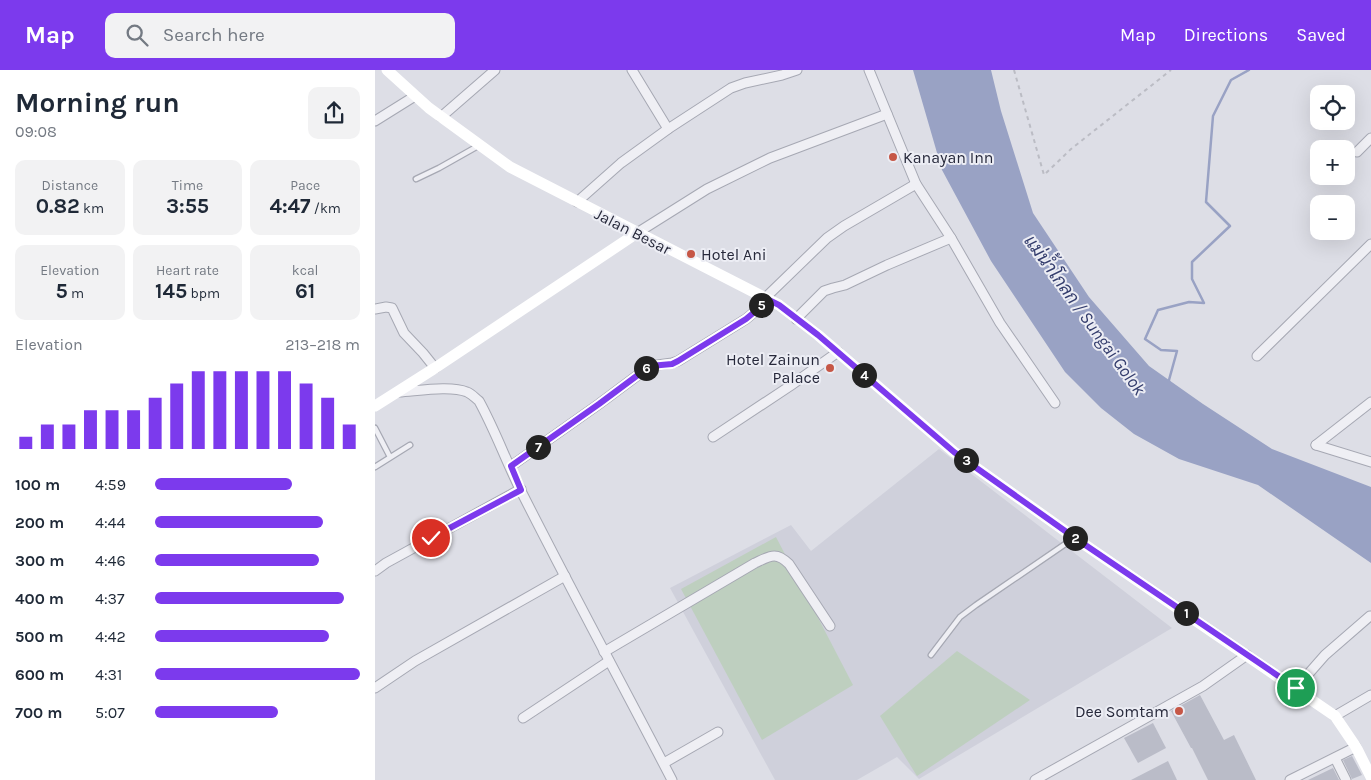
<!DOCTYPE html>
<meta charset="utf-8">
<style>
:root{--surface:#fff;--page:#f2f2f3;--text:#1f2937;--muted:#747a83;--accent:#7c3aed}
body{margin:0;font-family:Karla,Sarabun,sans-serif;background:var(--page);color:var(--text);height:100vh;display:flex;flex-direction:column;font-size:19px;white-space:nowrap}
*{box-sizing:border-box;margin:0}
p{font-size:16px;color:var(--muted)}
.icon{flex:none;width:28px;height:28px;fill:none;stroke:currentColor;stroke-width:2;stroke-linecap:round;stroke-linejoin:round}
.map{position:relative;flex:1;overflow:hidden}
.sheet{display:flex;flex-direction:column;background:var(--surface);width:375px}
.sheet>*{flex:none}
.controls{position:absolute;left:935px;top:15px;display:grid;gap:10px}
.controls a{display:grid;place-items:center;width:45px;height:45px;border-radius:10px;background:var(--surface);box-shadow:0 5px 20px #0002;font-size:25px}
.pin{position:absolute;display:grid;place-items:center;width:42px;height:42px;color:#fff;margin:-21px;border:2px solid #fff;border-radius:50%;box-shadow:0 1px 5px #0007}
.km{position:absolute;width:25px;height:25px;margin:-12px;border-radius:50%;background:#222;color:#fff;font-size:14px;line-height:25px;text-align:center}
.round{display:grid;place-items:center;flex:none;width:52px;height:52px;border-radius:10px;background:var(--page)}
.summary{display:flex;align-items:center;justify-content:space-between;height:85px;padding:0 15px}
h1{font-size:28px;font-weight:700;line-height:38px}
.metrics{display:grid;grid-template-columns:repeat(3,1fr);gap:8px;height:85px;padding:5px 15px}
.metrics div{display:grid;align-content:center;border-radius:10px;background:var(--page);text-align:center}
.metrics b{font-size:21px;font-weight:700}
.metrics small{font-size:14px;font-weight:400}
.metrics p{font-size:14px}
.chart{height:140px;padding:10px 15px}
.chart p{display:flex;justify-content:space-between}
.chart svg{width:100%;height:90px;margin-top:5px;stroke:var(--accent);stroke-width:6}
ul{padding:0 15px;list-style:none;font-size:16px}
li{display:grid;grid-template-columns:80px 60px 1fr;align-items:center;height:38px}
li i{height:12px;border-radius:6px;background:var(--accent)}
header{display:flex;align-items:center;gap:30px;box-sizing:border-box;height:70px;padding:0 25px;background:var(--accent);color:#fff}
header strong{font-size:24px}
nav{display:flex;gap:28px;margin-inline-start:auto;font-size:18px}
.search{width:350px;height:45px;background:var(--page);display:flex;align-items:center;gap:12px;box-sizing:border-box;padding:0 18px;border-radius:10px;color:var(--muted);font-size:19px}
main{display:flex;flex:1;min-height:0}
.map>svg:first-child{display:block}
.built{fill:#cfd0db}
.green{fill:#becfbf}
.water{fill:#99a2c4}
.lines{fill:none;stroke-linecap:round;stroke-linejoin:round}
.stream{stroke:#99a2c4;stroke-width:2.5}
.building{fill:#babcc8}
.service-casing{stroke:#a6a8b3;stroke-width:7}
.minor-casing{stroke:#a6a8b3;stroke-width:11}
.path{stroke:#bbbcc4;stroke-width:2;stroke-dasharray:4 4;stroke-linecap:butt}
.service{stroke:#efeff4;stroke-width:4.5}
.minor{stroke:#efeff4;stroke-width:9}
.secondary{stroke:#fff;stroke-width:11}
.route-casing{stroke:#fff;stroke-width:10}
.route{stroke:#7c3aed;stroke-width:6}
.poi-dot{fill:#c65746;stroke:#ecedf4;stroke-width:2}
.labels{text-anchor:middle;stroke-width:4;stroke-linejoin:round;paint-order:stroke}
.poi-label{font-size:16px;fill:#27293b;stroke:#ecedf4;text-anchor:start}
.street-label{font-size:16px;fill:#27293b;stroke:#ecedf4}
.water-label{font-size:18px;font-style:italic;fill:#343d6d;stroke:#ecedf4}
</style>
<header>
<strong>Map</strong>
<div class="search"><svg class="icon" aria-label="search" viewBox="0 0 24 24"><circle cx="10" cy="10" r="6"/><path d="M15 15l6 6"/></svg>Search here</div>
<nav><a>Map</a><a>Directions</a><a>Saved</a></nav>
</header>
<main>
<section class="sheet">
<div class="summary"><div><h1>Morning run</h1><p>09:08</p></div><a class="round"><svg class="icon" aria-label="share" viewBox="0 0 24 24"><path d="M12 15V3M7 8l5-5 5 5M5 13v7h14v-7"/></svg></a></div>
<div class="metrics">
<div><p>Distance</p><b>0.82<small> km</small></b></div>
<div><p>Time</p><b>3:55</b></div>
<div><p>Pace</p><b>4:47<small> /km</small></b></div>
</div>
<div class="metrics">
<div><p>Elevation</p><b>5<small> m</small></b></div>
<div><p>Heart rate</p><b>145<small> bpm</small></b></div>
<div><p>kcal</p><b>61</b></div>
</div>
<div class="chart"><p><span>Elevation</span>213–218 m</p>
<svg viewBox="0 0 160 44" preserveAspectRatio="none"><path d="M5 44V38M15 44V32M25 44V32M35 44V25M45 44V25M55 44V25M65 44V19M75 44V12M85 44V6M95 44V6M105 44V6M115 44V6M125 44V6M135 44V12M145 44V19M155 44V32"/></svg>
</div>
<ul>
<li><b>100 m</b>4:59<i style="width:67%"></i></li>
<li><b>200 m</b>4:44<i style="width:82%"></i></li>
<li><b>300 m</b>4:46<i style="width:80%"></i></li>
<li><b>400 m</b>4:37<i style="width:92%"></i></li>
<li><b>500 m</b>4:42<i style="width:85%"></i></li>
<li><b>600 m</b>4:31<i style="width:100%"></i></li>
<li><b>700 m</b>5:07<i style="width:60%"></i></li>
</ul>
</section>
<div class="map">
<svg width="996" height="710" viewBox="0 0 996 710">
<rect width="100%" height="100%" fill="#dddee6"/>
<polygon class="built" points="564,379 797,558 544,709 522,687 482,710 400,710 295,518 416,455 436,481"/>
<g class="green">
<polygon points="401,467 478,615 387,670 306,519"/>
<polygon points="582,581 655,630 542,706 505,646"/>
</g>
<polygon class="water" points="538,0 616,0 626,41 658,143 714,227 774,296 828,334 897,379 996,417 996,493 883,415 804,389 759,364 726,338 690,302 616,191 567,100"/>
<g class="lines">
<polyline class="stream" points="794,313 794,310 802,281 786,280 770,269 783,240 814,232 829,233 817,209 817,192 855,156 831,132 838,46 856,10 874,0"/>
</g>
<g class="building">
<polygon points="825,625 849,670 859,665 881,710 833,710 817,678 816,678 796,641"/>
<polygon points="778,653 791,678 763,693 749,668"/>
<polygon points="977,686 987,705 977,709 968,690"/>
<polygon points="793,691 802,710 756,710"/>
<polygon points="958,698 964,710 933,710"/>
</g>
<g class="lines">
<defs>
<g id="service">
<polyline points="41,109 64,98 103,76"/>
<polyline points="0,358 15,387"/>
<polyline points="0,397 35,375"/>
<polyline points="556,585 585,547 601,535 699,468"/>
</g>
<g id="minor">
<polyline points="257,0 293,59"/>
<polyline points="494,0 541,114 576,168 625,253 680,333"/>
<polyline points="66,47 120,0"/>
<polyline points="0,51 40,26"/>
<polyline points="982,82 996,68"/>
<polyline points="202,132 246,93 293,59 356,18 370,13 407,5 422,0"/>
<polyline points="262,163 332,119 395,88 512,44"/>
<polyline points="0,239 11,237 17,238 29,263 48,283 60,298"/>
<polyline points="421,249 449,221 458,218 470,215 512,195 576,168"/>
<polyline points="882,286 996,174"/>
<path d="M24,322C42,321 76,315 92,322C97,324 100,328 104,331C120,360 131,391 146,421C195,518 247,614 297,710"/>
<polyline points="338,367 415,316 463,282"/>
<polyline points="941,375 996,332"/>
<polyline points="941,375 996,392"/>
<polyline points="136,396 224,334 275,296 297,293 303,291 371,249 383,239 390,228 452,168 469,156 541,114"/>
<polyline points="0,501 11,493 146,419"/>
<path d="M229,582L380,493C395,486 401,481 414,494L455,556"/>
<polyline points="0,618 40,591 190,506"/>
<polyline points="921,618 950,585 995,546"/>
<polyline points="960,646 996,625"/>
<polyline points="148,648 234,591"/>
<polyline points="960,688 971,710"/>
<polyline points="289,693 343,662"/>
<polyline points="660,710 828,616 872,585"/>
<polyline points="915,710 981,677"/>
</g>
</defs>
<use href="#service" class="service-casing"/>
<use href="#minor" class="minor-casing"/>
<polyline class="path" points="639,0 669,105 696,79 796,0"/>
<use href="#service" class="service"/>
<use href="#minor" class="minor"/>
<g class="secondary">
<polyline points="12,0 54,38 135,97 404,235 443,265 579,382 700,468 960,646 981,677 996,707"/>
<polyline points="0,336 60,298 262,163"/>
</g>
</g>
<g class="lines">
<defs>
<polyline id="route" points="56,468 146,420 136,396 224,334 275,296 297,294 303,291 371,249 383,239 390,228 404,235 443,265 579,382 700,468 921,618"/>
</defs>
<use href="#route" class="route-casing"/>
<use href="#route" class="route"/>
</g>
<g class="poi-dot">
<circle cx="518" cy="87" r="5"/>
<circle cx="316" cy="184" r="5"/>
<circle cx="455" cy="298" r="5"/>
<circle cx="804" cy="641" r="5"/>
</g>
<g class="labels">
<g class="poi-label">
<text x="528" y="93">Kanayan Inn</text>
<text x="326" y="190">Hotel Ani</text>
<text x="445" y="295" text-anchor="end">Hotel Zainun<tspan x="445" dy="18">Palace</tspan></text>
<text x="794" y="647" text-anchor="end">Dee Somtam</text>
</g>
<g class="street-label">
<text transform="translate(258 161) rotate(27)" y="6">Jalan Besar</text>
</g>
<g class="water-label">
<text transform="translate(710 245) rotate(54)" y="6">แม่น้ำโกลก / Sungai Golok</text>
</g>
</g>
</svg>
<div class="controls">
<a><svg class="icon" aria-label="locate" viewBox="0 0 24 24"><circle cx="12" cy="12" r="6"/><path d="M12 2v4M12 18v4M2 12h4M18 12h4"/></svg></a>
<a>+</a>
<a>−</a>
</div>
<div class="pin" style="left:921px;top:618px;background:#1e9e55"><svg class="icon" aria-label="arrive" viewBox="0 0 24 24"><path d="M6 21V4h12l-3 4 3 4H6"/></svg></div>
<div class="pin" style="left:56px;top:468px;background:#d93025"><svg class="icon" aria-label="check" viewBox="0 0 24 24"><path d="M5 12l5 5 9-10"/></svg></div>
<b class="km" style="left:811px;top:543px">1</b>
<b class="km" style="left:700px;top:468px">2</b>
<b class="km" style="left:591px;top:390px">3</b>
<b class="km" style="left:489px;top:305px">4</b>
<b class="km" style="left:386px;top:235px">5</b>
<b class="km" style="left:271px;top:298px">6</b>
<b class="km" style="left:163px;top:377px">7</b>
</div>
</main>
